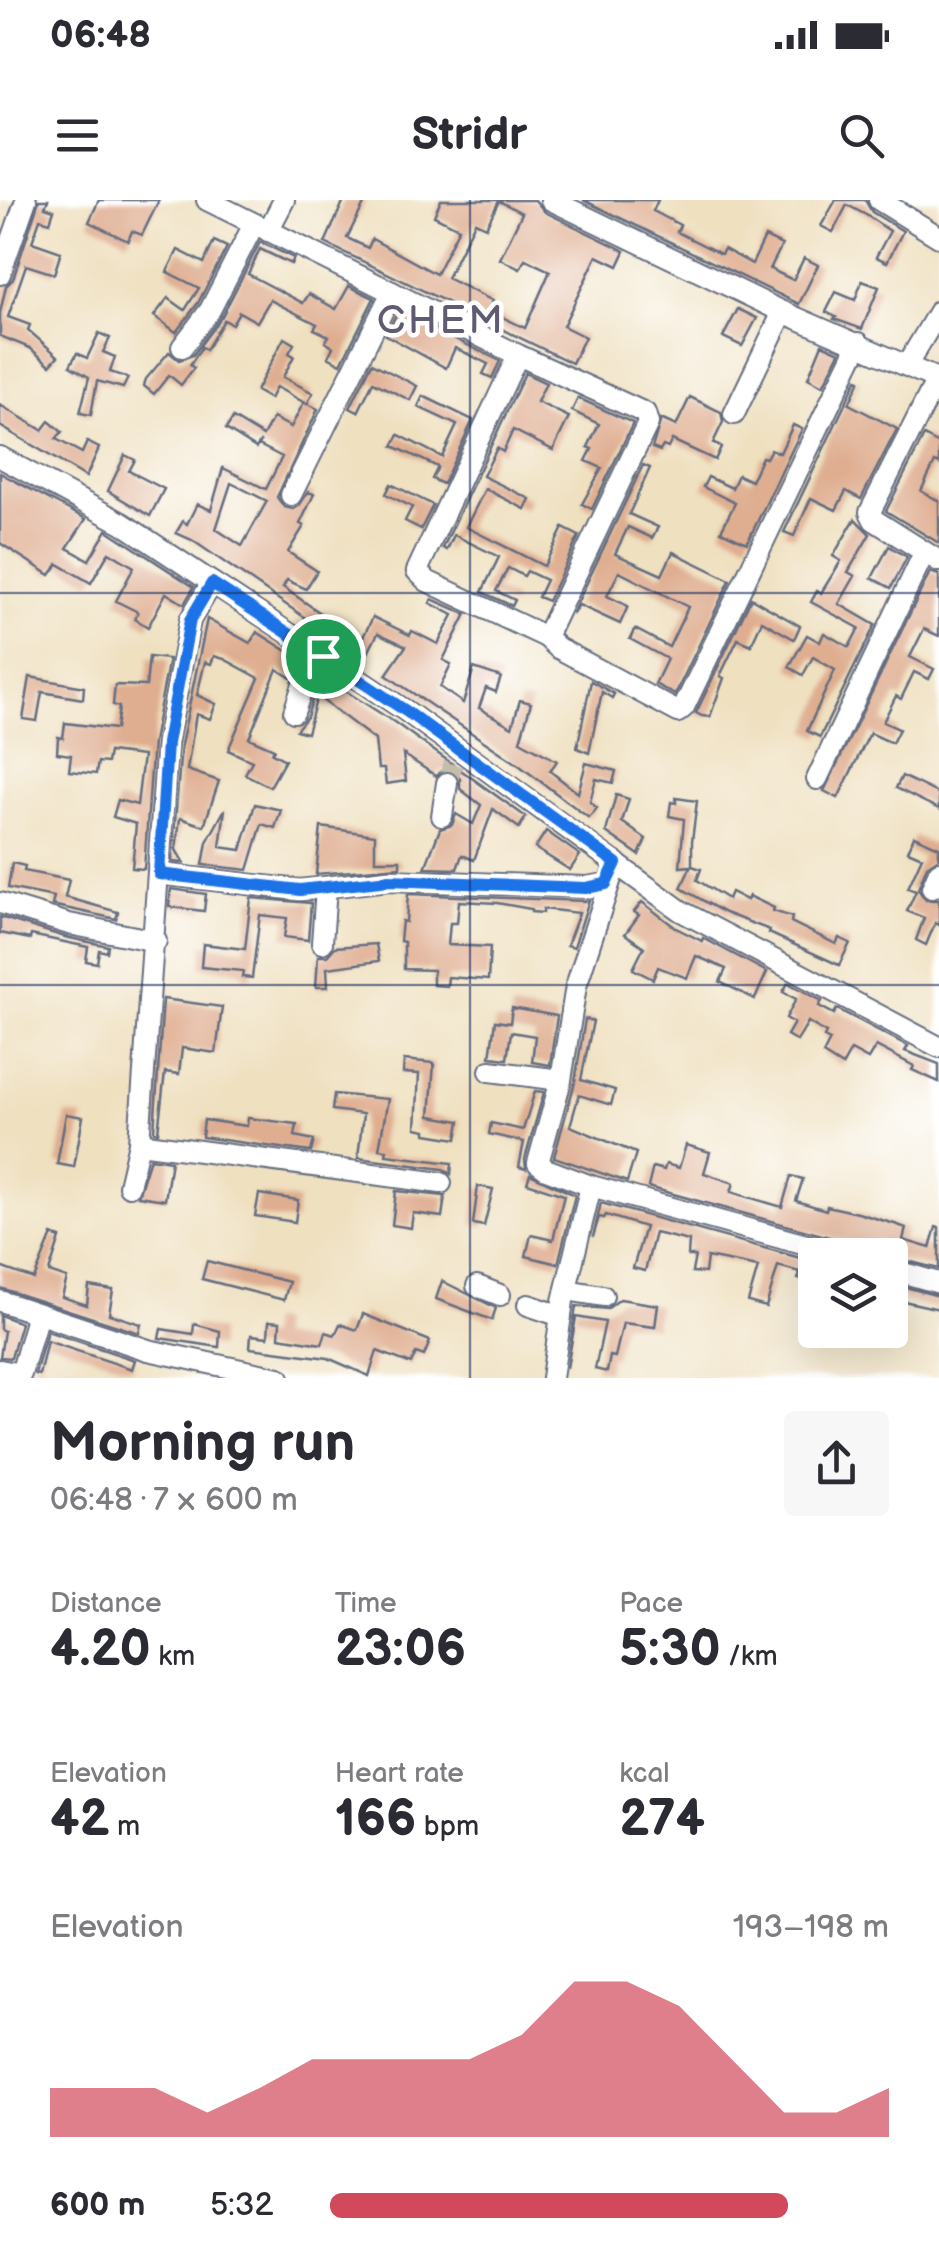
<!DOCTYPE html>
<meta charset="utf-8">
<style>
:root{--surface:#fff;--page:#f7f7f7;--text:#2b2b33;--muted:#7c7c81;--accent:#d1495b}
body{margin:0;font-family:"Balsamiq Sans",sans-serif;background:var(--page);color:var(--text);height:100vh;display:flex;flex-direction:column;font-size:38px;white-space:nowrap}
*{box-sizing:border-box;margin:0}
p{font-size:32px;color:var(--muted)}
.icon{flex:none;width:55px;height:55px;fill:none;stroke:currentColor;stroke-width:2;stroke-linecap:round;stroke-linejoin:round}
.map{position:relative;height:1178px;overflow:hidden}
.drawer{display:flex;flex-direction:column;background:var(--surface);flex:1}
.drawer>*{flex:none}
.tools{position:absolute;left:798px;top:1038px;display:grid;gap:20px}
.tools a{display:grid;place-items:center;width:110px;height:110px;border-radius:10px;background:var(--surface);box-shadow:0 10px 40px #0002;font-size:50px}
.pin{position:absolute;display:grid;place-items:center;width:85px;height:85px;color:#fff;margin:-42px;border:5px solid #fff;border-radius:50%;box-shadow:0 2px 10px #0007}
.round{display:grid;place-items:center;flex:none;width:105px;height:105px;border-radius:10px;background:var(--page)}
.head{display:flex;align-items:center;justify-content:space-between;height:170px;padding:0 50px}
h1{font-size:55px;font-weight:700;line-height:75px}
.stats{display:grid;grid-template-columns:repeat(3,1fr);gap:15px;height:170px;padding:10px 50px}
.stats div{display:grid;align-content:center}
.stats b{font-size:50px;font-weight:700}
.stats small{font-size:28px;font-weight:400}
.stats p{font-size:28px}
.chart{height:280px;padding:20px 50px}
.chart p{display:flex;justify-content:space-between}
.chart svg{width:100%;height:180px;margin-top:10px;fill:var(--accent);opacity:.7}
ul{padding:0 50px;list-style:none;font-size:32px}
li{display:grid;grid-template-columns:160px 120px 1fr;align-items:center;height:75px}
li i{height:25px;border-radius:12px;background:var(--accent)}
.status{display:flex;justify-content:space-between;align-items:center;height:70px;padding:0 50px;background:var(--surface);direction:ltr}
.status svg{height:28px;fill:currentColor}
header{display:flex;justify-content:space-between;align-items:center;height:130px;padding:0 50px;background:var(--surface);font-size:45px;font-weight:700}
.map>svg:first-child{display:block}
.building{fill:#dfad90;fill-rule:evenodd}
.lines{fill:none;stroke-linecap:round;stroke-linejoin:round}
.minor-tunnel{stroke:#c5bdac;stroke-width:20;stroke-dasharray:20 10;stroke-linecap:butt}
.minor-casing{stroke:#656d80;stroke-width:24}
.minor{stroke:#fff;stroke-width:20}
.route-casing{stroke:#fff;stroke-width:20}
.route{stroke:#1a73e8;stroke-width:12}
.grid{fill:none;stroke:#1b2f5e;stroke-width:2.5;stroke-opacity:0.55}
.labels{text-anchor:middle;stroke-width:9;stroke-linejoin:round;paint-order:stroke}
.quarter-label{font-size:40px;letter-spacing:2.5px;fill:#605b70;stroke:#fff}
</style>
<div class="status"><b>06:48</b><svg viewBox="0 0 49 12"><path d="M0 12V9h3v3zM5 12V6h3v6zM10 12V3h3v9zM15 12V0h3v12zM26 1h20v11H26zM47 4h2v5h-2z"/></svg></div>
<header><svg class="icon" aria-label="menu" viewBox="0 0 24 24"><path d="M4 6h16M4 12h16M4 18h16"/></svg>Stridr<svg class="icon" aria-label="search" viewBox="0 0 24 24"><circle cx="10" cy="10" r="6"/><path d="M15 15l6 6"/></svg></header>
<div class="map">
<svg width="939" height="1178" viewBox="0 0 939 1178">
<rect width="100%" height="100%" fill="#fff"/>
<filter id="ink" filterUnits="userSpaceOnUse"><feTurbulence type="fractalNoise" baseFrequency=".01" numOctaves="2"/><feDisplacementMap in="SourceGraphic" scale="20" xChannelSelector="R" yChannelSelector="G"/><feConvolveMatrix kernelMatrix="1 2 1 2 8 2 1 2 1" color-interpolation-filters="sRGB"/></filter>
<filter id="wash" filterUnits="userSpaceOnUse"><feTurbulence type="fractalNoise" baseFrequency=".0048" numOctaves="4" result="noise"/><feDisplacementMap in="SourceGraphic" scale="40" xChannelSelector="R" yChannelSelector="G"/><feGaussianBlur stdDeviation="2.25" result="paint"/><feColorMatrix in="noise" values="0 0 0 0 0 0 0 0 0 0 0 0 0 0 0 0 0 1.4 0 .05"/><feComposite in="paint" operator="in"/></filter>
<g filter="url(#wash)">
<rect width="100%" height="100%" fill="#efe0c0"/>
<g id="blocks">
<g class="building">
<polygon points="39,0 48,0 45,7 54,10 50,22 40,19 32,42 61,52 54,74 26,65 8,117 30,125 28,130 58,156 50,165 30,148 0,136 0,113 6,86 13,79"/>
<polygon points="99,0 159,0 142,35 132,31 128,41 89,22"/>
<path d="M344,0H366L347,38L368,48L372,39L436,74L459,28L434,16L441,0H535L545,12L625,51L618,66L597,56L563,126L585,137L572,163L325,43ZM499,1L522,13L500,59L520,69L525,59L550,71L525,128L488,110L493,101L447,78L475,22L486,27Z"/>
<polygon points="583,0 658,0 653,11 680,25 677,32 721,54 724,49 752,64 765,37 782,45 770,69 793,80 804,58 818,65 799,104"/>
<polygon points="836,0 865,0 872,12 903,31 887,62 876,57 890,31 866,15 847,5 833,32 821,26"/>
<polygon points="214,41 227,47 198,103 176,132 154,116 168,98 185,110 199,88 167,72 178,50 204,63"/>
<polygon points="260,42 294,58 291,64 260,49 248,74 303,103 309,94 336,109 349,86 374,98 341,164 328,157 333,147 325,142 329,136 314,129 317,124 270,100 257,122 239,112 232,124 224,120 206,150 202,147 190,165 194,168 181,185 169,175 154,194 144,186 146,179 169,152 179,160 193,155 222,116"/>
<polygon points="862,81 879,87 862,129 834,119 836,117 826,112 836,92 855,100"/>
<polygon points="738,109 757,118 742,146 723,137"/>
<polygon points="398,111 500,161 492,178 483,174 488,164 455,148 446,168 386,135"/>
<polygon points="99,133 110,138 103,152 115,157 110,172 128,178 123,188 97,181 91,215 80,213 89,177 70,166 77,153 87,158"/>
<polygon points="284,138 294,144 289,153 294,156 283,177 313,193 307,204 276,187 270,199 256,191"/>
<polygon points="822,144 840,152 823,186 808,178"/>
<polygon points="372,163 417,186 410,200 373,182 358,212 350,208"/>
<polygon points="525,173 546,183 537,202 569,217 553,250 513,230 503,252 497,248 483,276 530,299 525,309 485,289 466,327 544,366 563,328 579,336 548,401 538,397 546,380 527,371 524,376 508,368 496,391 515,400 512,406 482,392 499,357 454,335 447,350 443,348"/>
<polygon points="857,179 860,180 849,204 897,229 861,299 846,291 836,310 811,298 794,336 784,332"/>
<polygon points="423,196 473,220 443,284 432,279 438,267 393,246 399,235 442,257 457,225 418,207"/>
<polygon points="690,197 721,212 723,222 713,243 721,247 715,260 672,240 668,248 663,246 660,251 652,248 661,219 676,226"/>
<polygon points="578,198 633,223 592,309 582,304 602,268 586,261 592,249 588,247 599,224 572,211"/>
<path d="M304,202L318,209L277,297L284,307L293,309L299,306L308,292L314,294L300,324L304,326L288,352L317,371L306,389L287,380L283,387L361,441L373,417L410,435L412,431L438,444L453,415L430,403L432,399L466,414L443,460L451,464L440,487L463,503L474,468L501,477L496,492L486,488L479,508L512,527L520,500L531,503L520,541L557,561L550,571L578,593L586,563L616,571L613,583L596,579L590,602L597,608L589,618L516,563L386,475L406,446L378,433L365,459L192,340L176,333L183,321L187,324L197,304L211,310L223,268L266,289L282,257L259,245L261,241L256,248L226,229L233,218L263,236L273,218L291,227ZM231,283L267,301L242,346L216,329Z"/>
<polygon points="0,205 42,230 49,221 62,232 56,239 82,253 87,242 99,248 86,277 0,226"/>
<polygon points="793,225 802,229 747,343 721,331 735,303 703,287 708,277 732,288 738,275 751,281 762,257 766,258 771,249 780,253"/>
<polygon points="924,236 939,244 939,264 935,262 921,291 939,301 939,343 886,311"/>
<polygon points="125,255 135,260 129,271 164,289 150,316 108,291"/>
<polygon points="643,265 650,268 629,314 658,327 652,338 628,327 615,354 662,375 673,352 730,380 675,495 655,484 667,459 630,439 635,429 669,447 688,407 619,372 607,396 628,406 620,424 579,405 572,414"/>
<polygon points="0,273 86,319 67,348 89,360 107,330 194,387 184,404 166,393 148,427 135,419 138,412 116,401 134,367 109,352 91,383 58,364 50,375 0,343"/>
<polygon points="391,284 433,305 421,329 405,321 412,307 386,294"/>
<polygon points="855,319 870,334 848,372 855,376 839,404 875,425 820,537 807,531 835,470 813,457 803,475 789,467 807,435 820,442 824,433 849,447 859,428 811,402 817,391 821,393 841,361 833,356"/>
<polygon points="889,346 907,357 891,388 872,378"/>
<polygon points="930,372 939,375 939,436 924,429 910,457 934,469 929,479 914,472 901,499 896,496 883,522 899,529 892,543 870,533 838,598 824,591"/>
<polygon points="751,398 800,426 794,439 762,421 751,445 738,439 720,476 724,478 710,517 702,516 696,513"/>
<polygon points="207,419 250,443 257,432 303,461 291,478 277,469 249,538 274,549 272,553 285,560 270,587 245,574 252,561 228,550 259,478 224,459 214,456 211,464 205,462 197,495 216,504 210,519 196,514 187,570 219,581 204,626 180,618 176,650 184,663 172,662 181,545"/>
<polygon points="149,457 169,459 153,542 144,669 132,668 136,624 113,617 118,600 137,605 143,556 109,552 107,563 98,562 96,574 69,571 71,555 57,553 58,537 63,538 65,523 116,529 119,507 113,505 115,485 146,486"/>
<polygon points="30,477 84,487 83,499 42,492 37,521 23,519"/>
<polygon points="325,478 394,522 526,617 519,628 493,609 474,660 462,655 457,669 425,668 440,629 452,625 456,614 473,624 481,605 460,589 460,579 455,572 443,570 436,576 403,554 406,581 386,584 384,569 378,569 375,540 317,496 307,533 296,530 307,517 315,491"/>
<polygon points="591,481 614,494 612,498 602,492 589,553 577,548"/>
<polygon points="902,576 939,594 939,609 896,588"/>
<polygon points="616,595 629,599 622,622 646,639 639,655 606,632"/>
<polygon points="676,598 697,601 692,641 692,666 701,669 697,680 728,699 731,692 747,700 749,696 774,708 773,711 792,717 791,722 836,744 839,738 850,743 839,765 769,733 770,730 725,713 681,688 691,666 680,667 684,619 669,616 671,602 676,603"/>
<polygon points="255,604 281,610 275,628 262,624 248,670 203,665 207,642 225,609 220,647 241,650"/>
<polygon points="321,627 375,635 375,660 400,660 400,667 316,674"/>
<polygon points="546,631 580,655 570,670 535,648"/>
<polygon points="914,636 939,647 939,658 927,666 918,689 926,700 939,700 939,725 935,723 926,745 916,740 924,718 907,711 916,691 908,688 922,657 908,651"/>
<polygon points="12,663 25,666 24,671 69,680 65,697 118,712 116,719 52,705 54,697 8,688"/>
<polygon points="171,689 206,694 204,711 169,707"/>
<polygon points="408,694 586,701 589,700 574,747 567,745 579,713 543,709 543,713 531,712 531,709 497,703 459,701 457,723 450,723 448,745 490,747 488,780 448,777 447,786 433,785 433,770 404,769 404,742 400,741 402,721 406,722"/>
<polygon points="251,698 311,703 308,740 284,737 287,718 260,715 252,778 242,777 243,771 201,767 203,744 245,749"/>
<polygon points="642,702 676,728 702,741 703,738 767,772 755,799 720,782 726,769 696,756 687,778 658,767 653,779 633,769 644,747 625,734 639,715 634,712"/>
<polygon points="0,717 65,737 108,746 107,752 99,750 97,763 86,761 88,747 31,735 30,739 0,733"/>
<polygon points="376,744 379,761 327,768 328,787 316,787 318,756 327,756 335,747"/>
<polygon points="788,783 822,801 819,806 834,814 837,809 908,846 905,851 939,864 939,882 912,870 914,866 876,846 868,859 851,850 842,866 823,854 830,840 824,837 826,833 808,822 797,841 787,835 794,823 786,818 796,799 783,792"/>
<polygon points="163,799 222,807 216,853 182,848 179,874 165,872 158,932 154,931"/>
<polygon points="512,808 557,816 550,865 532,862 535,836 511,832 507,859 490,857 495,821 510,823"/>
<polygon points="585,819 593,821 581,880 615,890 611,905 579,895 570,926 636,953 627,982 554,957 575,882"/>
<polygon points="404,860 434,863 430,916 460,921 457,939 426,934 426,930 416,928 419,874 403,873"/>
<polygon points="535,891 544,892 525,959 526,969 519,967 524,942 489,934 491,923 523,930"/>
<polygon points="334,894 388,899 379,949 387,950 386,955 452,963 451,974 443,969 358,958 363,914 332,910"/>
<polygon points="66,914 83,917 74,967 57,964"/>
<polygon points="248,918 297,924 295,936 314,940 311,952 202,937 204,920 247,926"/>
<polygon points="686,945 710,952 704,973 734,983 731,992 782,1007 791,976 803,979 796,1001 826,1010 827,1006 858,1013 898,1025 906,1028 903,1040 930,1048 936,1027 939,1028 939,1069 864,1050 863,1055 856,1055 853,1046 847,1042 648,987 653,967 664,970 666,964 679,968"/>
<polygon points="150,958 171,961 165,1000 138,996"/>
<polygon points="530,974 575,995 558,1064 526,1056 531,1035 553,1040 564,995 527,983"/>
<polygon points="478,986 493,989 484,1026 473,1024"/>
<polygon points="396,991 445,996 442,1017 413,1013 411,1028 392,1025"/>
<polygon points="259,994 298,1000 295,1022 255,1016"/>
<polygon points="601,1003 815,1062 815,1084 798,1079 800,1072 778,1066 766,1107 748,1102 758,1067 707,1057 705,1073 692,1072 695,1056 688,1056 689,1041 655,1033 645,1071 633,1068 645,1027 606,1015 604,1018 599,1017 593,1037"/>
<polygon points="52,1035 60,1038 49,1072 67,1078 62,1097 87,1105 89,1086 113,1090 109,1114 141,1124 139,1133 0,1088 0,1067 34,1079"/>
<polygon points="207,1061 289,1082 284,1100 202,1079"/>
<polygon points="442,1081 496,1108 492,1120 436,1099"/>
<polygon points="890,1083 939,1096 939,1109 890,1098"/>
<polygon points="620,1099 658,1105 655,1127 623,1123 615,1157 610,1156 607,1172 595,1169 605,1122 576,1117 567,1168 576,1106 607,1109"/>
<polygon points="363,1114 430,1141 424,1156 416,1153 411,1164 377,1151 369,1176 328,1158 250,1148 251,1135 268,1137 269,1121 280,1122 279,1137 322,1144 326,1132 335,1135 340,1124 357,1130"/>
<polygon points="0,1115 21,1123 11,1158 0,1157 4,1131 0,1129"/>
<polygon points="194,1124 220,1131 219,1147 159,1138 161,1129 193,1134"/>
<polygon points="47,1131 135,1160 132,1169 47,1141 39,1175 35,1174"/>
</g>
</g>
</g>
<g filter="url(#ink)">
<use href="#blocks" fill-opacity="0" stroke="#656d80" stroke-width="2.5"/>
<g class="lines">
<polyline class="minor-tunnel" points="447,583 453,564"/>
<defs>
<g id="minor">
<polyline points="207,0 518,155 645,213 648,223 546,437"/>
<polyline points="551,0 783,112 939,180"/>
<polyline points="879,0 939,37"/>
<polyline points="268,31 284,0"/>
<polyline points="0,74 26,0"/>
<polyline points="182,147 210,110 254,24"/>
<polyline points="518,155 417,371 427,381 546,437 558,448 678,512 684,507 859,143"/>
<polyline points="907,165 939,111"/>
<polyline points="937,179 870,312 874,320 939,361"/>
<polyline points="734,214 783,112"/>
<polyline points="0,257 122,323 406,511 681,711 939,847"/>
<polyline points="291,295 392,92"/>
<polyline points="212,383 190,420 167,543 139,943 441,983"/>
<polyline points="294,512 303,485 323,456"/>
<polyline points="817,579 924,353"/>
<polyline points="442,616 447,583"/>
<polyline points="616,663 576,786 561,880 538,963 546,969 591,986 843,1055"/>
<polyline points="159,674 300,690 389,680 586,687 606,684"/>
<polyline points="932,688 939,672"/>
<polyline points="0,703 69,724 156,741"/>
<polyline points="322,743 326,688"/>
<polyline points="490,871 561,880"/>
<polyline points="129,986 139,943"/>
<polyline points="890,1069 939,1083"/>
<polyline points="477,1086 500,1095"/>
<polyline points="566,1090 603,1096"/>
<polyline points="0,1101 148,1150 279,1178"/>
<polyline points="528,1105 561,1116"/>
<polyline points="0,1170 21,1174 38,1114"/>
<polyline points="552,1178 563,1101 591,986"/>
</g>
</defs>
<use href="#minor" class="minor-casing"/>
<use href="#minor" class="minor"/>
</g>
</g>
<g class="lines" filter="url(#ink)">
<defs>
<polygon id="route" points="212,383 406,511 616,663 606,684 586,688 389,680 300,690 159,674 167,543 190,420"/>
</defs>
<use href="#route" class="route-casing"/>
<use href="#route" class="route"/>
</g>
<path class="grid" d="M470,0V1178M0,393H939M0,785H939"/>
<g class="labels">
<g class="quarter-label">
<text x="441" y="133">CHEM</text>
</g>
</g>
</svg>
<div class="tools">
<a><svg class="icon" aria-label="layers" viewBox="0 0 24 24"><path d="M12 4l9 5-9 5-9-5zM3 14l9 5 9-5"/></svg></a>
</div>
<div class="pin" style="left:323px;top:456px;background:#1e9e55"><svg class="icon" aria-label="arrive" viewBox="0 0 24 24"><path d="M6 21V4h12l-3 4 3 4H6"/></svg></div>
</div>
<section class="drawer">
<div class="head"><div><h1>Morning run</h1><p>06:48 · 7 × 600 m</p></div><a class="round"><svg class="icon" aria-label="share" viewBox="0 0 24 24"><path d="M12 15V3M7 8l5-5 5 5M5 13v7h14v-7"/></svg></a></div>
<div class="stats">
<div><p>Distance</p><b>4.20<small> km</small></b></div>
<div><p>Time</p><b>23:06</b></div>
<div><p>Pace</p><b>5:30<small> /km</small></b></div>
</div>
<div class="stats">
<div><p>Elevation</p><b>42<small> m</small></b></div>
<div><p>Heart rate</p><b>166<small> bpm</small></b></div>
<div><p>kcal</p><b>274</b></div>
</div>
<div class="chart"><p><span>Elevation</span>193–198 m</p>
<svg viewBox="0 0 160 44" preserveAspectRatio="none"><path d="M0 44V32L10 32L20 32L30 38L40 32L50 25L60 25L70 25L80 25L90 19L100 6L110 6L120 12L130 25L140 38L150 38L160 32V44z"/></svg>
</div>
<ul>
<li><b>600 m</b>5:32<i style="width:82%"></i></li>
</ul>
</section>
